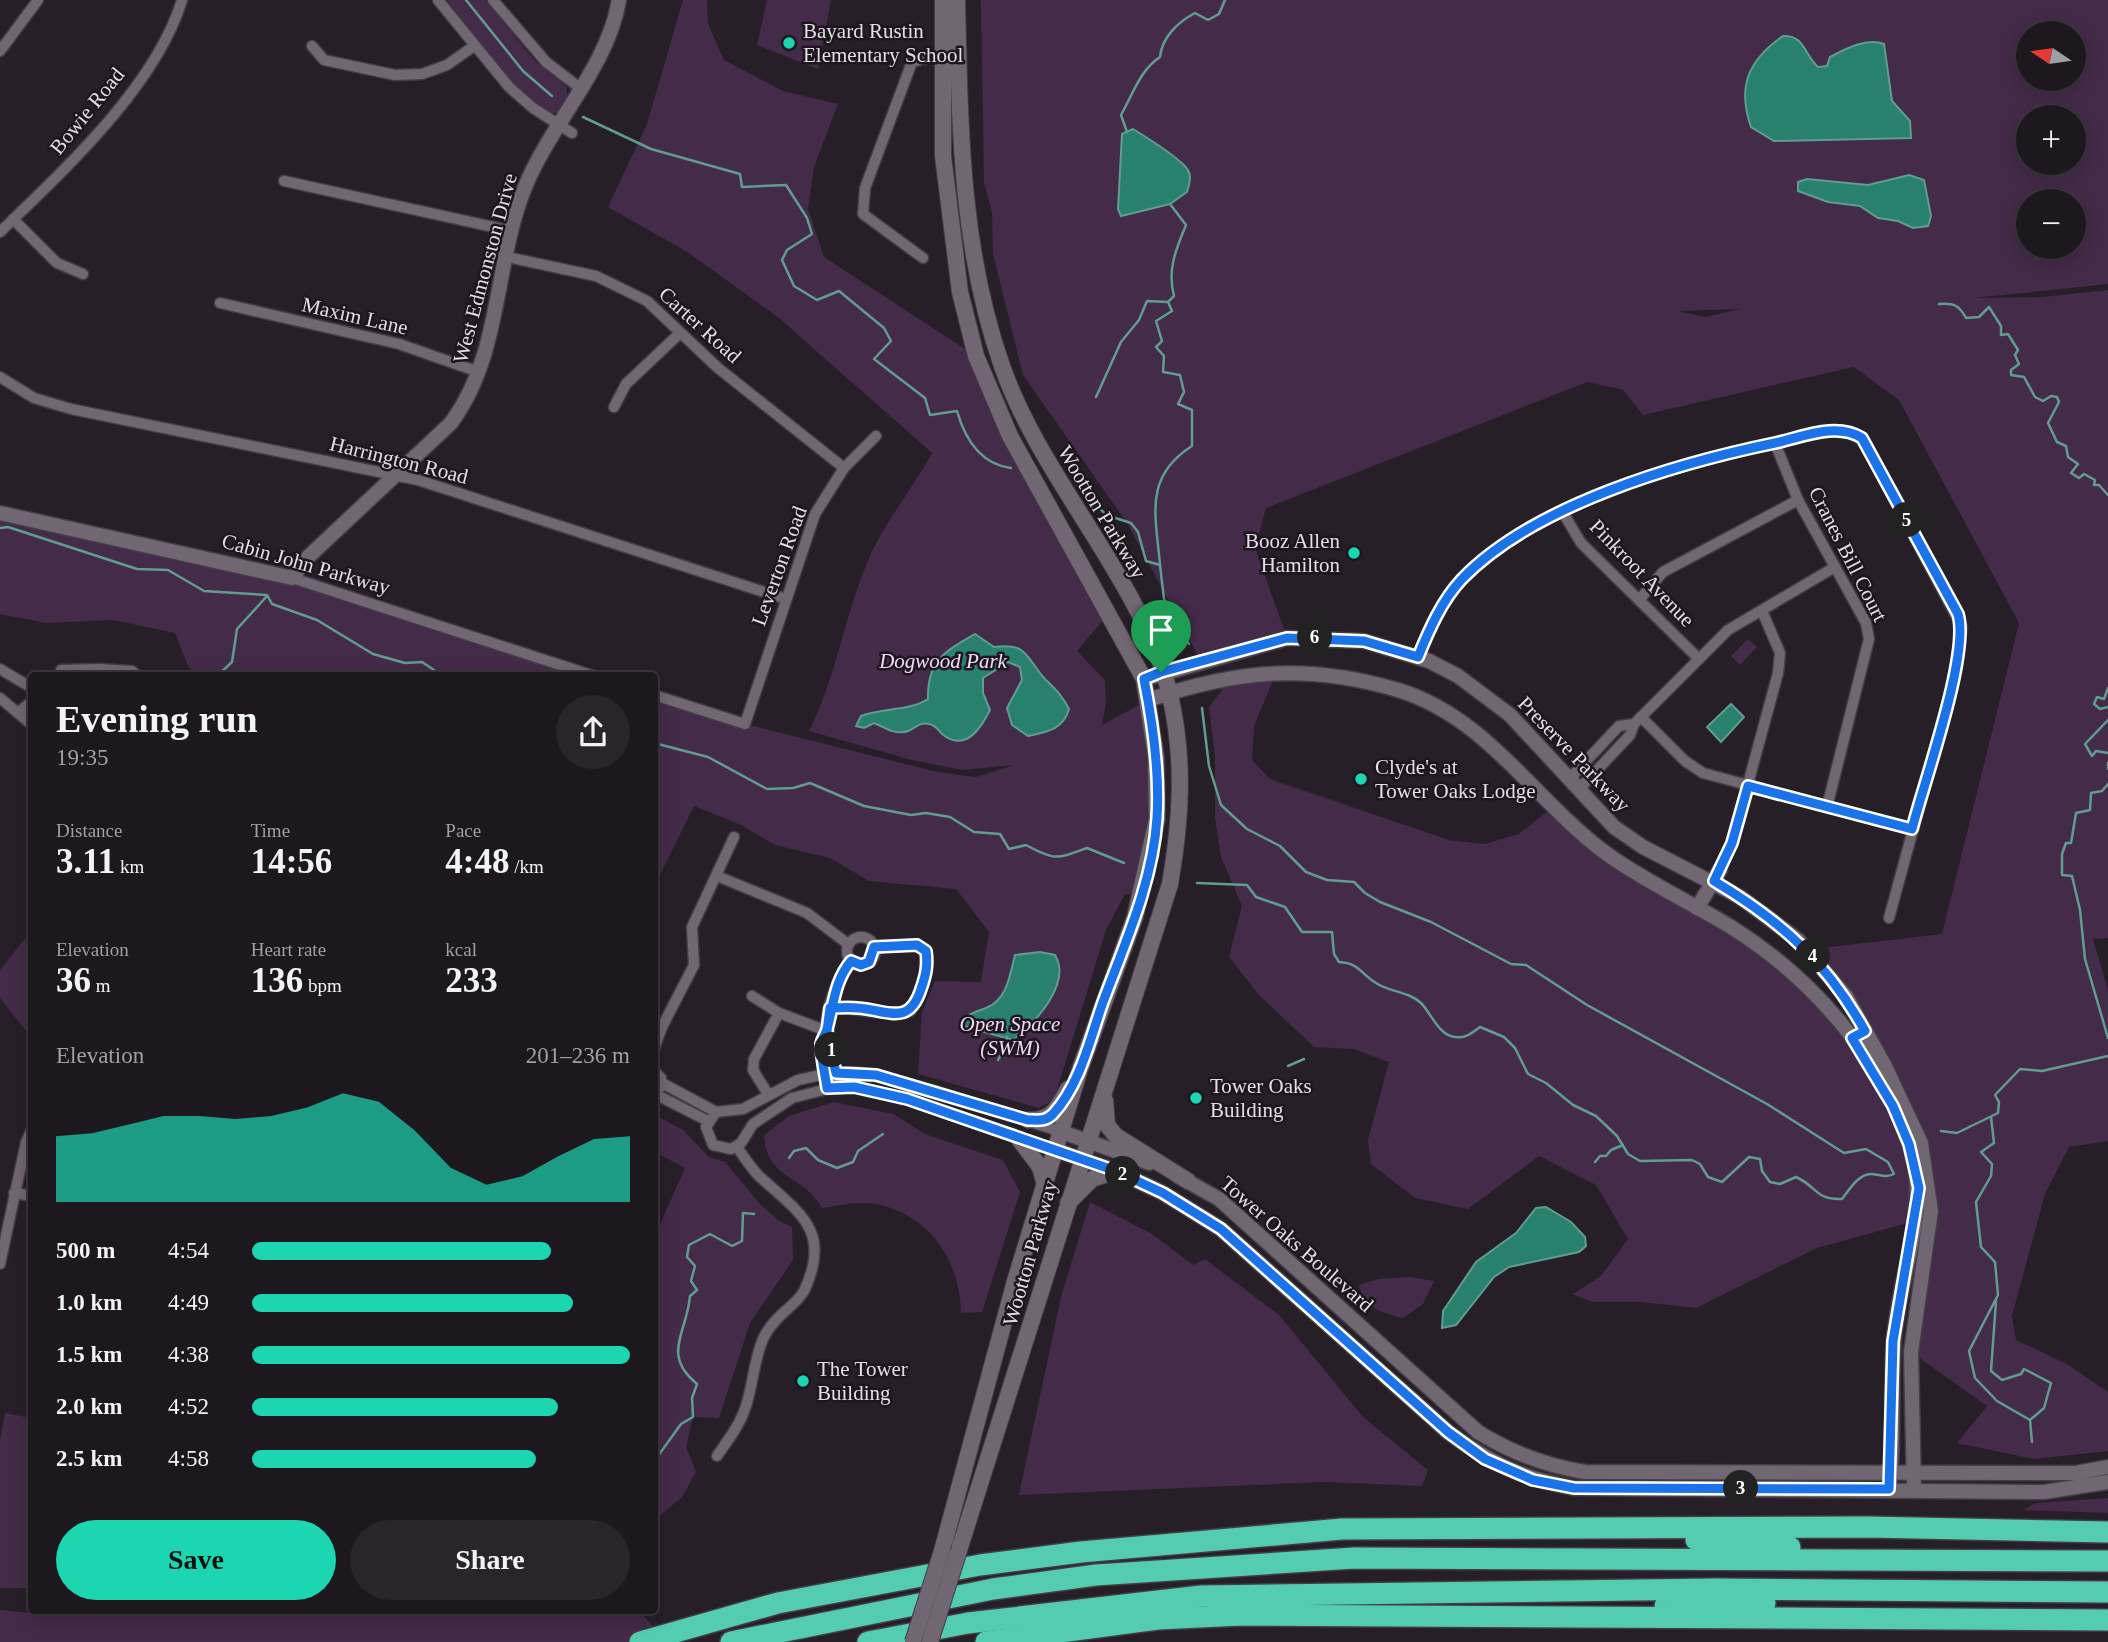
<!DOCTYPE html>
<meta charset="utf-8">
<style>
:root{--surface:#1d171e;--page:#2a242b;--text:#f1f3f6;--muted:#a09fa4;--line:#3b363c;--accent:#1cd5b1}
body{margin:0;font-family:"Times New Roman",serif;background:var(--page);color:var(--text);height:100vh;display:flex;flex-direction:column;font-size:26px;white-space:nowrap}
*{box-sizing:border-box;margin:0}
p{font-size:23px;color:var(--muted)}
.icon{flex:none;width:38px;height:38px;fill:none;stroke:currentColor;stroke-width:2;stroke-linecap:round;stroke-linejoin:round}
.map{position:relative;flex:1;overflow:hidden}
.panel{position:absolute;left:28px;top:672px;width:630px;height:942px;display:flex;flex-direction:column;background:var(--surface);border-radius:7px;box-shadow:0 4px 18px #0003,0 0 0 2px var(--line)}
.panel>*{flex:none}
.needle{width:46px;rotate:283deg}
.buttons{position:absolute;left:2016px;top:21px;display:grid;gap:14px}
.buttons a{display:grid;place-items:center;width:70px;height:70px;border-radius:50%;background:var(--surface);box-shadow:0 4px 18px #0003,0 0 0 2px var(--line);font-size:35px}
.pin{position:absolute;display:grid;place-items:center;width:60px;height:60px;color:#fff;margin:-72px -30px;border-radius:50% 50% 50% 0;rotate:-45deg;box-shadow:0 0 7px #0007}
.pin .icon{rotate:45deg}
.km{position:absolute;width:35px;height:35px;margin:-18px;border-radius:50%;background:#222;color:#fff;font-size:19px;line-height:35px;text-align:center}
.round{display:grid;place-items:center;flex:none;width:74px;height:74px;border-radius:37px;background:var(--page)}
.head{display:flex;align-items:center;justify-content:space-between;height:119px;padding:0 28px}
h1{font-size:38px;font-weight:700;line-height:52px}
.stats{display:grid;grid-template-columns:repeat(3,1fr);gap:10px;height:119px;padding:7px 28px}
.stats div{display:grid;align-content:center}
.stats b{font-size:35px;font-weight:700}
.stats small{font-size:19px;font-weight:400}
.stats p{font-size:19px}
.chart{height:196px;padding:14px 28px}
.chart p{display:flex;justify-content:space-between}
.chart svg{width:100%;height:126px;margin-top:7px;fill:var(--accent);opacity:.7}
.primary-button{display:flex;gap:14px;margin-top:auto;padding:14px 28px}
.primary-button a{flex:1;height:80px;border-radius:42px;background:var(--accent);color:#111;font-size:28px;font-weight:700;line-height:80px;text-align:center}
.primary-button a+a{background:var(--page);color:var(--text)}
ul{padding:0 28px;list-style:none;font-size:23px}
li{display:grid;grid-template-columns:112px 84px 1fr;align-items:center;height:52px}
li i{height:18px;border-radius:9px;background:var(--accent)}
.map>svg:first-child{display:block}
.green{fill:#442b49;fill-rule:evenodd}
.water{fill:#28816c;stroke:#609d90;stroke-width:2}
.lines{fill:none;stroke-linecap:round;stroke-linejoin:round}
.stream{stroke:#609d90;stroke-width:2.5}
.minor-casing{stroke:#423c44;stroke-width:13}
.tertiary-casing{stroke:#423c44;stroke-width:17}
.secondary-casing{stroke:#423c44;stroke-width:18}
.motorway-casing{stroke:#423c44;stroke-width:24}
.minor{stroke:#706772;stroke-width:10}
.tertiary{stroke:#706772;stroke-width:14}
.secondary{stroke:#706772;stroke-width:16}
.motorway{stroke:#53ccaf;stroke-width:21}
.secondary-bridge-casing{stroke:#423c44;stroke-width:18;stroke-linecap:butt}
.secondary-bridge{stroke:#706772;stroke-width:16}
.route-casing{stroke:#fff;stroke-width:14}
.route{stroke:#1a73e8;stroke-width:9}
.poi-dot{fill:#1cd5b1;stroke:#1d161e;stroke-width:2.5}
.labels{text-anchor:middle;stroke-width:5;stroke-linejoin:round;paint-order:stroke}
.poi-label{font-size:21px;fill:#e3dee4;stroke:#1d161e;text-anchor:start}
.street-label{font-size:21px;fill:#e3dee4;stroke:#1d161e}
.park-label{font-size:21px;font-style:italic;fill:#f2d9f6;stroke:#1d161e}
</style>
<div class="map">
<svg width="2108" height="1642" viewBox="0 0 2108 1642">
<rect width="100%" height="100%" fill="#271f28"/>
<g class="green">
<polygon points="447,0 485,0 535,61 567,87 567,97 556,113 546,112 511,82"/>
<path d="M683,0H707L708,24L724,60L783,91L838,104L814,167L808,209L824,257L976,356L1109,613L1077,651L1105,680L1106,703L1102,725L1148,700L1156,757L1141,895L1125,894L1106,930L1054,1100L1039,1108L918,1074L922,1012L935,981L981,982L989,932L956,889L869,881L830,858L775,845L741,825L694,806L655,885V695L745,724L938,772L976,777L1014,765L962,770L912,760L809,731C835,680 844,620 865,568C882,524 911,492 932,453L779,318L689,253L608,207L647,124Z"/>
<polygon points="767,0 831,0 818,69 757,45"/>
<path d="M981,0H2108V284L1974,298L2043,297L2108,290V938L2093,939L2108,990V1141L2069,1147L2045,1194L2012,1316L2016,1340L2067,1364L2108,1392V1451L2034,1459L1957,1443L1987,1406L1911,1352L1928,1236L1920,1143L1813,949L1942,934L2019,623L1899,400L1854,367L1643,415L1623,390L1587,382L1266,508L1255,548L1287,638L1201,661L1127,523L1023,375L993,254L992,212L984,183ZM2028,33H2074V79H2028ZM2028,117H2074V163H2028ZM2028,201H2074V247H2028ZM1740,309L1705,317L1678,311Z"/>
<polygon points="0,513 239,564 594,675 196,675 188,666 175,633 113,620 46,623 0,614"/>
<polygon points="1748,639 1757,647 1740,665 1731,656"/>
<polygon points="1277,671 1254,726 1252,760 1270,779 1449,840 1485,844 1519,834 1555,805 1578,828 1790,971 1852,1038 1909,1144 1915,1221 1817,1248 1696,1308 1642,1302 1592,1302 1573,1294 1601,1276 1628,1239 1596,1185 1539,1156 1468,1209 1415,1198 1371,1164 1368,1140 1389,1062 1353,1049 1314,1047 1259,995 1229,957 1242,906 1221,857 1215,818 1215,757 1209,707 1232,677"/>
<polygon points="28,935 32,935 31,1037 0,998 0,970"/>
<path d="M834,1102L893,1114L925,1134L1003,1160L1020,1192L982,1312L961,1313C960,1262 932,1218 881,1205C862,1200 840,1205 822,1208C805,1175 766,1180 764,1135L789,1116Z"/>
<polygon points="655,1115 683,1130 709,1157 725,1162 760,1204 779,1221 792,1227 793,1260 750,1323 719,1418 693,1417 686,1447 696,1472 682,1497 655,1520 655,1236 685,1168 655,1152"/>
<polygon points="1090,1202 1152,1234 1193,1265 1205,1259 1279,1315 1364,1418 1428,1470 1422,1486 1323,1482 1019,1495 1061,1297"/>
<path d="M1410,1277L1434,1281L1423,1304L1403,1318C1383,1314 1363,1307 1359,1285L1378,1279Z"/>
<polygon points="5,1413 31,1418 31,1588 0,1588 0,1441"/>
<polygon points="2108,1498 2108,1513 2024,1510 2035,1503"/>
<polygon points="0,1610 42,1614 42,1610 638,1610 662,1636 640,1642 0,1642"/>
</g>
<g class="water">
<path d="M1783,36C1805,35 1804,55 1818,67L1827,66L1830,57C1845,49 1867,37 1884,44L1892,101L1910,121L1911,138L1774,141L1751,127C1737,87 1748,60 1783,36Z"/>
<path d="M1133,129C1146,137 1181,159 1188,170C1192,177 1189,185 1187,192L1170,204L1121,216L1118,209L1122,134Z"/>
<polygon points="1909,175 1924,180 1931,216 1928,226 1913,228 1898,221 1878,218 1860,206 1828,202 1798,191 1798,182 1807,179 1868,185"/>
<path d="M975,634L994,647C1028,642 1026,658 1045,679C1055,689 1062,695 1069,709C1063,730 1047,732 1028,736L1012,725L1007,708L1022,680L1020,667L1008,662L983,678V693L990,710C982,726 968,750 946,737C939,733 937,725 929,724C918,721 914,731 904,732C893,734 884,727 874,723L864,728L856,726L861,716C882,708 910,711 928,699C927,661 944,652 975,634Z"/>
<polygon points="1731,704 1744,717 1721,742 1707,727"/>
<path d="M1040,952L1055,955C1072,984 1035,1023 1013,1040L959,1025C968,1013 973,1013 986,1008C1007,1000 1010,975 1015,955Z"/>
<polygon points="1546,1207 1571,1222 1585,1237 1586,1246 1579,1252 1509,1267 1494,1277 1456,1325 1442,1328 1443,1311 1476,1262 1516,1233 1536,1208"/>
</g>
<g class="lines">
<g class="stream">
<polyline points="466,0 523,71 552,96"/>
<path d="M583,117L651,149L740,174L742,187L786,185L807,218L812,234L787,250L782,260L794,286L817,300L839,291L884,328L891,341L874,359L925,398L930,415L957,411C965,439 980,464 1011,468"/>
<path d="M1127,132L1121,115C1133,94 1140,70 1160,57C1162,37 1178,22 1195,13L1208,20L1219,14L1225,0"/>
<path d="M1168,302L1174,296C1167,270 1176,249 1186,225L1170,204"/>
<path d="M1939,304C1954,303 1959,305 1966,318L1979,317L1989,307L2001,326V335L2008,334L2018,350L2015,355L2019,364L2011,370V375L2024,377L2035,397L2043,401L2051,396L2057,397L2059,402L2048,423L2057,442L2066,446L2068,457L2078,464L2071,473L2079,478L2084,474L2095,480L2094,485H2099L2108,495"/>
<polyline points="1096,397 1121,342 1139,320 1147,301 1167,302"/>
<polyline points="1073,480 1106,515 1131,523 1138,532 1146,561 1160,565 1164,599 1189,644"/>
<polyline points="0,528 8,527 137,569 168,570 204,591 267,595 272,604 317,620 373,654 405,663 422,662 443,676"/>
<path d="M1160,565C1156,516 1143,477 1192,446V410L1178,404L1184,392L1180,375L1163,372L1164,356L1156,347L1162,341L1156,321L1172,311L1168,302"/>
<polyline points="217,676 232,662 237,629 267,596"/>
<polyline points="2108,688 2104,699 2097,697 2094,704 2100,709 2108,707"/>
<polyline points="2108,720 2085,744 2092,756 2096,751 2108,753"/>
<path d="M654,743L708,757L767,789L793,788L810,783L864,806L911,815L926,813L950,817L974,832L1000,834L1009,849L1026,845C1055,861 1057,859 1087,848L1124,863"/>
<polyline points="2108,763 2108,769"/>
<polyline points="2108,784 2102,791 2091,793 2090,810 2076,813 2071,843 2066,843 2062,854 2062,875 2072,876 2080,910 2085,959 2108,1038"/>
<path d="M1197,883L1247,885L1256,897L1285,907L1302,932H1332L1334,954L1339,962C1359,963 1360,973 1376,983C1389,992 1408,991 1421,1003C1431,1013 1439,1036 1455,1037C1465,1039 1473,1032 1480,1027L1504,1037L1515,1048L1528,1074L1546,1083L1573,1105L1596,1116L1617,1136L1628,1154L1640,1161L1692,1160L1700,1164L1708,1177L1722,1182L1749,1157L1760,1159L1762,1171L1770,1182L1780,1184L1796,1177C1818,1187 1815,1200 1842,1199C1849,1190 1859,1173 1872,1174C1881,1175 1886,1178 1894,1174L1888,1162L1866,1149L1844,1153L1767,1104L1587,1005L1526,965L1511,964L1431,922L1380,902L1365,893L1354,882L1327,880L1306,872L1280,846L1247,829L1221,805L1209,766L1202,708"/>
<polyline points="998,1060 1008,1042 1007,1037"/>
<polyline points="1288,1066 1304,1059"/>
<polyline points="1991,1117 1994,1143 1981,1152 1992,1164 1991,1176 1976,1202 1981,1247 1995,1262 1998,1295 1969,1351 1975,1378 1997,1401 2030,1420 2032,1442"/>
<polyline points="1941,1131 1957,1133 1998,1113 1999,1102 1995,1095 2020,1069 2042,1071 2108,1056"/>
<polyline points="789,1158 794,1151 806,1148 818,1160 837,1168 853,1162 858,1151 883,1134"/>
<polyline points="1595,1162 1600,1156 1606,1156 1611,1150 1623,1145"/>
<polyline points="1996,1301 1991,1371 2002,1380 2021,1374 2024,1369 2051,1383 2044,1408 2030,1420"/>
<path d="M658,1477V1456L681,1424L693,1417L692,1398L697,1384C661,1355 687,1333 690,1296L697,1290L691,1281L695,1266L687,1257L689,1245L710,1234L732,1246L742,1241L743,1213L754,1214"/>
</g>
<defs>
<g id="minor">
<polyline points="438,0 509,87 533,108 572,133"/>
<polyline points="493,0 546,62 580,88"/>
<polyline points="312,46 324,60 395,75 422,74 447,65 474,46"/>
<polyline points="0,51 38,0"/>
<polyline points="284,181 512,231"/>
<polyline points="13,219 57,263 83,274"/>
<path d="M0,232C64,170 156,86 182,0"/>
<polyline points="507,257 596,276 647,301 718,368 844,468"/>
<polyline points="923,258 863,214 865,188 912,62 949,52"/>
<polyline points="220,303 399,344 479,372"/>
<polyline points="0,377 34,398 71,409 418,480 786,599"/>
<polyline points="614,407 626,384 680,333"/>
<polyline points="1775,443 1798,500 1866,623 1869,639 1827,807"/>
<polyline points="1562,511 1581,543 1699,659"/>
<polyline points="292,578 594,676"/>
<polyline points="1639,600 1663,572 1798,500"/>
<path d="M1418,657C1429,630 1442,599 1462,578C1546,493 1711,456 1824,432C1841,430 1855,429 1866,445L1962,627L1954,679L1889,918"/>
<polyline points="0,669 32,688"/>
<polyline points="61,670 99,669"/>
<polyline points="95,676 99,669 132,671 138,676"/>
<polyline points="654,695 745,724 815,514 844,468 876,436"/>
<polyline points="0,698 32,725"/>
<polyline points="19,712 32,701"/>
<polyline points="1641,717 1685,761 1703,773 1912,829"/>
<polyline points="1634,724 1619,726 1574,774 1572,785 1584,784 1630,735 1634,724 1728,630 1835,567"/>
<polyline points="1720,870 1732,843 1778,673 1780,653 1762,611"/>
<polyline points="717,876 807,913 848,944"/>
<circle cx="861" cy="951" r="14"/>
<polyline points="752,996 779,1013 827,1031"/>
<path d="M830,1008C856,1007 886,1017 910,1011C922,992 928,973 926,951L917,945L874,947"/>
<polyline points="827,1031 836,1080"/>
<polyline points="654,1049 662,1027 694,965 692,927 734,837"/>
<polyline points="654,1071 661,1078 661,1087"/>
<path d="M825,1079C820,1040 826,993 851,961"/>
<polyline points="662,1083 716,1112"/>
<polyline points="655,1094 708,1121"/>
<polyline points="768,1094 753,1070 754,1059 779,1013"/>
<polyline points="1056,1150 907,1099 854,1087 827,1089 792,1098 753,1124 741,1143 731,1149 713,1145 706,1127 716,1112 743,1109 798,1080 825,1074 854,1072 876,1075 935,1091 1062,1132"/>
<polyline points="14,1193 32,1196"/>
<polyline points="0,1264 26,1142 32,1129"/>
<path d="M717,1456C728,1440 740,1425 746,1406C753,1384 754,1360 763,1339C774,1315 796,1306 804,1291C833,1230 798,1212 759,1176C750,1167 744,1157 737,1147"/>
</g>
<g id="tertiary">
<path d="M0,513L292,578L307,558L451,423C504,351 493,259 528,180C554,120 608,66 619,0"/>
<polyline points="1144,679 1287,638 1364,641 1429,661 1458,676 1510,715 1614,827 1643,847 1740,897 1798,940 1846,996 1885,1066 1921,1143 1931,1211 1911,1352 1914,1490"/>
<path d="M1148,700C1236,670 1308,663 1398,690C1487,717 1536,802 1607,854C1646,882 1690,902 1731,927C1811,977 1880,1055 1910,1146C1931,1211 1899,1274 1894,1339C1890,1389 1895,1439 1889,1489"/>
<polyline points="1697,908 1720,870"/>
<polyline points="1062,1132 1149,1163"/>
<path d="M1056,1150L1116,1171L1163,1193L1221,1229L1448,1432C1492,1464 1521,1478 1574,1488L2044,1492L2108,1482"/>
<path d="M1178,1176L1219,1199L1478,1432C1512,1453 1546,1466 1585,1472L2076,1473L2108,1467"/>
</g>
<g id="secondary">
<path d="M957,0C960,124 960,247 1002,366C1042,481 1142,579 1170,695C1185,760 1181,820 1170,884L960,1547"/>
<polyline points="1105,1100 1107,1125 1116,1136 1188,1181"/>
<path d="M1028,1120C1052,1121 1057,1109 1068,1089"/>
<polyline points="1019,1139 1040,1167 1045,1185"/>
<polyline points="1068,1203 1092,1179 1116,1171"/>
<polyline points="942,1551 1015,1281 1080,1069 1135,917 1157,819 1156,757 1144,679 1010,436 976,356 960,292 943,156 943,0"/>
</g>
<g id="motorway">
<polyline points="1696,1540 1790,1547"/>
<polyline points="1665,1606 1765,1603"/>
<polyline points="640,1642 778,1603 980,1565 1081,1552 1342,1529 1868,1527 2108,1532"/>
<polyline points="731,1642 993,1589 1096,1575 1354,1558 2108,1561"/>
<polyline points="868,1642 968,1623 1201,1596 1715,1589 2108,1592"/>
<polyline points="986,1642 1158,1619 1242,1615 2108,1620"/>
</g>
</defs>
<use href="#minor" class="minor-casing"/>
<use href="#tertiary" class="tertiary-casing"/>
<use href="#secondary" class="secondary-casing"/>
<use href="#motorway" class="motorway-casing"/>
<use href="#minor" class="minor"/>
<use href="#tertiary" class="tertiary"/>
<use href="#secondary" class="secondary"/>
<use href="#motorway" class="motorway"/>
<defs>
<g id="secondary-bridge">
<polyline points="913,1642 942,1551"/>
<polyline points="930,1642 960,1547"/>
</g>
</defs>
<use href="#secondary-bridge" class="secondary-bridge-casing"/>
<use href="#secondary-bridge" class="secondary-bridge"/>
</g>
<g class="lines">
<defs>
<path id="route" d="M1161,672L1144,679C1153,724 1160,771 1157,818C1153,882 1125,943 1103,1002C1090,1039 1080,1085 1053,1114C1045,1122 1038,1120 1028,1120L876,1075L836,1073L827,1031L830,1008C839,1008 849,1007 858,1008C887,1010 909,1027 921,989C926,975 928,965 926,951L917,945L874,947L869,962L861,965L851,961C834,982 834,1004 827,1029C826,1034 822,1038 821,1044C821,1058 825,1074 827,1088L854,1087L907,1099L1116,1171L1163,1193L1221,1229L1448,1432L1485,1459L1533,1480L1574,1488L1889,1489L1893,1341L1919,1188L1909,1144L1893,1106L1852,1038L1865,1031C1827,962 1781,921 1714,881L1732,843L1748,786L1912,829C1924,782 1970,654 1958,614L1862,438C1836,422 1803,437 1775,443C1678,463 1533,505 1462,579C1442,600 1429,630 1418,657L1364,641L1287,638L1161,672"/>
</defs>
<use href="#route" class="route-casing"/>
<use href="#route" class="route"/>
</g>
<g class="poi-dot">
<circle cx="789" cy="43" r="7"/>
<circle cx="1354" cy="553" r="7"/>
<circle cx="1361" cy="779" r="7"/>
<circle cx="1196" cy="1098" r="7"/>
<circle cx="803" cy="1381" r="7"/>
</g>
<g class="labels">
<g class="poi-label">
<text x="803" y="38">Bayard Rustin<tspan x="803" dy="24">Elementary School</tspan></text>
<text x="1340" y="548" text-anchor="end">Booz Allen<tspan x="1340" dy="24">Hamilton</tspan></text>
<text x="1375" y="774">Clyde's at<tspan x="1375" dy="24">Tower Oaks Lodge</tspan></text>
<text x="1210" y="1093">Tower Oaks<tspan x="1210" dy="24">Building</tspan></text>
<text x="817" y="1376">The Tower<tspan x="817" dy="24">Building</tspan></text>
</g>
<g class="street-label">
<text transform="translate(87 111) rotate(-51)" y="7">Bowie Road</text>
<text transform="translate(485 268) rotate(-75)" y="7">West Edmonston Drive</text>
<text transform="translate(355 316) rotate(13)" y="7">Maxim Lane</text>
<text transform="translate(700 325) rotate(42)" y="7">Carter Road</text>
<text transform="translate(399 460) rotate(14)" y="7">Harrington Road</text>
<text transform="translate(1102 512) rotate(59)" y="7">Wootton Parkway</text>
<text transform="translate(1848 554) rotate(63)" y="7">Cranes Bill Court</text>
<text transform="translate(306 564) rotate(16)" y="7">Cabin John Parkway</text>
<text transform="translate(779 566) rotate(-70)" y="7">Leverton Road</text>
<text transform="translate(1642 573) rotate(46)" y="7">Pinkroot Avenue</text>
<text transform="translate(1574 754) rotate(46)" y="7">Preserve Parkway</text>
<text transform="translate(1297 1244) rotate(41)" y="7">Tower Oaks Boulevard</text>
<text transform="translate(1030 1253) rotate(-74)" y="7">Wootton Parkway</text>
</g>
<g class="park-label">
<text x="943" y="668">Dogwood Park</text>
<text x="1010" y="1031">Open Space<tspan x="1010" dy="24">(SWM)</tspan></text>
</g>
</g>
</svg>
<div class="buttons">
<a><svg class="needle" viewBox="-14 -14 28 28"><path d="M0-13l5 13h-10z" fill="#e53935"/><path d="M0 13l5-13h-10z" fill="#a09fa4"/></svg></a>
<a>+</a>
<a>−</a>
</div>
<div class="pin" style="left:1161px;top:672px;background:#1e9e55"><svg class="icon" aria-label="arrive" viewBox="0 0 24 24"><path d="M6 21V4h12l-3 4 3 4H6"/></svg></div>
<b class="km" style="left:832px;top:1050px">1</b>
<b class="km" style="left:1123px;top:1174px">2</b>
<b class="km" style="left:1741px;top:1488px">3</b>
<b class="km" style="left:1813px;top:956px">4</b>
<b class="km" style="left:1907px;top:520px">5</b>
<b class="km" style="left:1315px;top:637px">6</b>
<section class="panel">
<div class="head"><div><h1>Evening run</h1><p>19:35</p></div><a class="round"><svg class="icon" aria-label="share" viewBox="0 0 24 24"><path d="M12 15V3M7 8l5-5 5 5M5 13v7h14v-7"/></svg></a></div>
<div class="stats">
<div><p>Distance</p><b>3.11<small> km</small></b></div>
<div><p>Time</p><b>14:56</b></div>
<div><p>Pace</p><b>4:48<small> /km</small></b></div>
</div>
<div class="stats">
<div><p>Elevation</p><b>36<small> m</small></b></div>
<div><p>Heart rate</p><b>136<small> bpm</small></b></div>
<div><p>kcal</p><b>233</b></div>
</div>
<div class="chart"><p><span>Elevation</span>201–236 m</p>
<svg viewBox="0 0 160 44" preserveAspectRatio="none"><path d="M0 44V21L10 20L20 17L30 14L40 14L50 15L60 14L70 11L80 6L90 9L100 19L110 32L120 38L130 35L140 28L150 22L160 21V44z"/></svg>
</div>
<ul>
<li><b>500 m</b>4:54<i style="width:79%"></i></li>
<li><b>1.0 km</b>4:49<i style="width:85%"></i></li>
<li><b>1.5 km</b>4:38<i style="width:100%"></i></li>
<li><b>2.0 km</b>4:52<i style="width:81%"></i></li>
<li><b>2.5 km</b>4:58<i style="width:75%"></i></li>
</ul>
<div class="primary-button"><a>Save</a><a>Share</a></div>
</section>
</div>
